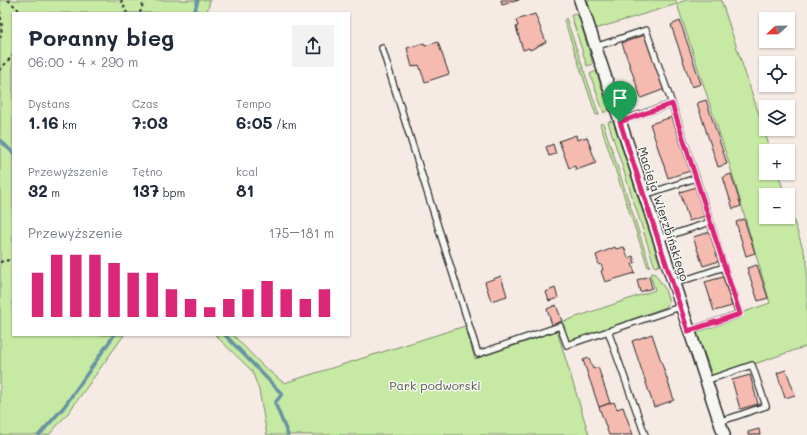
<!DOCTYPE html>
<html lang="pl">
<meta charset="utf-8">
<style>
:root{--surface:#fff;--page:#f2f2f3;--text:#1f2937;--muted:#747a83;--accent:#db2777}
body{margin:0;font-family:Mali,sans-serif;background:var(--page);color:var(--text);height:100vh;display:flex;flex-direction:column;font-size:15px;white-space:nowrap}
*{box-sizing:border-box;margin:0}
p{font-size:13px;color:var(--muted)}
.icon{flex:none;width:22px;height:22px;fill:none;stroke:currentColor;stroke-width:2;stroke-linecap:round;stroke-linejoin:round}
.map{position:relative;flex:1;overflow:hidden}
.side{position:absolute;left:12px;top:12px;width:338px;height:324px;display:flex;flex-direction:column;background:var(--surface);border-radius:0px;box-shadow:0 1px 3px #0004}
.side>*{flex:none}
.needle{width:26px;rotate:248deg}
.fabs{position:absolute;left:759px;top:12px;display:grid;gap:8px}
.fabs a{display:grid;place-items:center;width:36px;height:36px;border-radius:0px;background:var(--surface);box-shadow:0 1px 3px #0004;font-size:20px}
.pin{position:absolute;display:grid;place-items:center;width:34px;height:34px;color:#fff;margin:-41px -17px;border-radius:50% 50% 50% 0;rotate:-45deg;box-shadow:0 0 4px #0007}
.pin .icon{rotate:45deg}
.round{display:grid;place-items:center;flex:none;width:42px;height:42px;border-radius:0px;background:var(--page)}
.head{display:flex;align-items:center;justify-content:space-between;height:68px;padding:0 16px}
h1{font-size:22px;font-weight:800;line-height:30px}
.stats{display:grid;grid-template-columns:repeat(3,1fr);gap:6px;height:68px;padding:4px 16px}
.stats div{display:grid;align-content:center}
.stats b{font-size:17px;font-weight:800}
.stats small{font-size:11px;font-weight:400}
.stats p{font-size:11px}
.chart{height:112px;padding:8px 16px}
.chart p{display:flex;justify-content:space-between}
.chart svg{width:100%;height:72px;margin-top:4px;stroke:var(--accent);stroke-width:6}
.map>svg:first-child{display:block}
.green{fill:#c6eaa3;stroke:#788a67}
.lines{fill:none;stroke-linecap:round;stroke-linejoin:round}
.stream{stroke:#6893a2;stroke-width:3.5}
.building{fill:#f5bbb1;stroke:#2b2b2b}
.lane-casing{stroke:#2b2b2b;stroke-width:8}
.street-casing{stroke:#2b2b2b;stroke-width:14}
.path{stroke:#2b2b2b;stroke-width:2;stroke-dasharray:3 3;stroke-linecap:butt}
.lane{stroke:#f6f6f2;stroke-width:5.5}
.street{stroke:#f6f6f2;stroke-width:11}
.route-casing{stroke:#fff;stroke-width:8}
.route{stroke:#db2777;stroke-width:5}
.labels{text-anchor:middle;stroke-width:3;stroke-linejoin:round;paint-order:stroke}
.street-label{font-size:12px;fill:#2b2b2b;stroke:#f6f6f2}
.park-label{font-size:12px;fill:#525b49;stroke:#f6f6f2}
</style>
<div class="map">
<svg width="807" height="435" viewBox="0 0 807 435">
<rect width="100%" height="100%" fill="#f6eae5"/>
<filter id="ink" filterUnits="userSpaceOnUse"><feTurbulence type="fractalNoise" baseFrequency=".025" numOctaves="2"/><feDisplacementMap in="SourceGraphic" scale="8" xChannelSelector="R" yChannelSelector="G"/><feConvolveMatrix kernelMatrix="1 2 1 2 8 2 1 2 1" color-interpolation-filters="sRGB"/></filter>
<g filter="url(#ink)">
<g class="green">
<polygon points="0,0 210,0 207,13 13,13 13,335 124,335 69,412 49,435 0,435"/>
<polygon points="586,0 676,0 677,3 687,0 721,0 771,151 766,151 766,173 778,173 785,195 766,195 766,217 788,217 788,203 807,261 807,346 713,378 696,329 770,303 730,166 677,4 595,29"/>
<polygon points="578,14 593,64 587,66 571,15"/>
<polygon points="566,18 599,115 596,115 564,20"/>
<polygon points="596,71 609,109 604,113 590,74"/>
<polygon points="613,121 660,265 655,267 608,122"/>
<polygon points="603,123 650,266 648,267 600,124"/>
<polygon points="654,273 664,287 669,302 666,307 569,342 562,322 655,290 650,274"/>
<polygon points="465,326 475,359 557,331 589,435 267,435 259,390 252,371 215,335 233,335 263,366 284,383"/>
</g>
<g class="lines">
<g class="stream">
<polyline points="194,13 198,0"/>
<polyline points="0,140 13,153"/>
<polyline points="225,335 282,394 275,403 288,435"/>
<polyline points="39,435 64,407 114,335"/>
</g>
</g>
<g class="building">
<polygon points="501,0 519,0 502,5"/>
<polygon points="535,14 546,42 530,50 529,48 523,50 516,27 518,26 516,20"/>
<polygon points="680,21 701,84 692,87 671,25"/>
<polygon points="645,35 665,89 641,98 622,43"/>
<polygon points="438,42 449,74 425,82 419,65 412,67 407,48 424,43 425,46"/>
<polygon points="706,100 727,164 718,167 697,103"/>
<polygon points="672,117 690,171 668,178 650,124"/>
<polygon points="576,135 577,140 587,137 596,163 576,170 575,166 569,168 559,141"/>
<polygon points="553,144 556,154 549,156 546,147"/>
<polygon points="731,174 741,206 733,209 723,177"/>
<polygon points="696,187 705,216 689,221 680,192"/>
<polygon points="744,219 755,253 746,256 736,222"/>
<polygon points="710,232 719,261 703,266 693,237"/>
<polygon points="615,247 616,249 624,247 628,258 633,256 635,263 632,264 635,273 605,282 601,271 603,270 601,264 599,265 596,255"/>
<polygon points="757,265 768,298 758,301 747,268"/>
<polygon points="501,276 507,296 491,301 485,282"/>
<polygon points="649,276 652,288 640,292 637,280"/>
<polygon points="723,277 732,306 714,311 705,282"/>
<polygon points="555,288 558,298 549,301 546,292"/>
<polygon points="556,305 562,321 552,325 547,309"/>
<polygon points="652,334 674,400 654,407 632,341"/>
<polygon points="589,358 593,369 598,367 610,403 599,407 583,360"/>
<polygon points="786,370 795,395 785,398 777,373"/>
<polygon points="750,375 758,404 740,409 732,380"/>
<polygon points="614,402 617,409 623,407 633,435 609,435 599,407"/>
<polygon points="759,429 760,435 748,435 748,432"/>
</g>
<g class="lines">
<defs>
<g id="lane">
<polyline points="595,47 646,30 672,104"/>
<polyline points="382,48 478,354 560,326 567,345 680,307"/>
<polyline points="620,121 672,104 696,178"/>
<polyline points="644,195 696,178 710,222"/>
<polyline points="659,239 710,222 724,267"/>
<polyline points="673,284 724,267 739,314 689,331"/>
<polyline points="608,331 645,435"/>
<polyline points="705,381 752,365 766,406 719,422"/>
</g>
<polyline id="street" points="580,0 724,435"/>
</defs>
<use href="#lane" class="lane-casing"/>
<use href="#street" class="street-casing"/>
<g class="path">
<polyline points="8,0 22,13"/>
<polyline points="121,0 127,13"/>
<polyline points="0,11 2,27 0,40"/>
<polyline points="140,13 144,0"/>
<polyline points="0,70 13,55"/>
<polyline points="0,262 13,259"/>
</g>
<use href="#lane" class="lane"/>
<use href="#street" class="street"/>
</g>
</g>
<g class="lines" filter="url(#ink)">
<defs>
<polygon id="route" points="672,104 740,314 688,331 620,122"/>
</defs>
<use href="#route" class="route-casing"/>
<use href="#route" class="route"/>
</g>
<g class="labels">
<g class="street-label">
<text transform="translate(663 214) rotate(72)" y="4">Macieja Wierzbińskiego</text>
</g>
<g class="park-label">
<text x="435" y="390">Park podworski</text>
</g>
</g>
</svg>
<div class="fabs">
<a><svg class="needle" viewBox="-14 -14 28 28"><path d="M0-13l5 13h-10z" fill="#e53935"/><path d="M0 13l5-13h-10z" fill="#747a83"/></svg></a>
<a><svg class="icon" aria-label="locate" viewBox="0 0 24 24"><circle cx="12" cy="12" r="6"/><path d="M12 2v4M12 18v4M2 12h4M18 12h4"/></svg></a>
<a><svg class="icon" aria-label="layers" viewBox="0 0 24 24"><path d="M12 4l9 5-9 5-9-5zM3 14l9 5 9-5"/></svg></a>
<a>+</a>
<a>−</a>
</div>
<div class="pin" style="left:620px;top:122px;background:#1e9e55"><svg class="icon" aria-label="arrive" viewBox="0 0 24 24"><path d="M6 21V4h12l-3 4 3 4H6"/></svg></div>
<section class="side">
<div class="head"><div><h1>Poranny bieg</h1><p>06:00 · 4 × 290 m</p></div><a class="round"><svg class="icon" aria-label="share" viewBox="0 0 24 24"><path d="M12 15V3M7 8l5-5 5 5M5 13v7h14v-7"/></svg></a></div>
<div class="stats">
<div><p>Dystans</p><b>1.16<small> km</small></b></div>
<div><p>Czas</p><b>7:03</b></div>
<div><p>Tempo</p><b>6:05<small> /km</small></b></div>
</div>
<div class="stats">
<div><p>Przewyższenie</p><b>32<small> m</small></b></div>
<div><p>Tętno</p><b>137<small> bpm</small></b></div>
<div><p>kcal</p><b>81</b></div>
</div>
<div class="chart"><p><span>Przewyższenie</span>175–181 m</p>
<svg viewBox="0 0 160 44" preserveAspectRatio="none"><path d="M5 44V17M15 44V6M25 44V6M35 44V6M45 44V11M55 44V17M65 44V17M75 44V27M85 44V33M95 44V38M105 44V33M115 44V27M125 44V22M135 44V27M145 44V33M155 44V27"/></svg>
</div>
</section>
</div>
